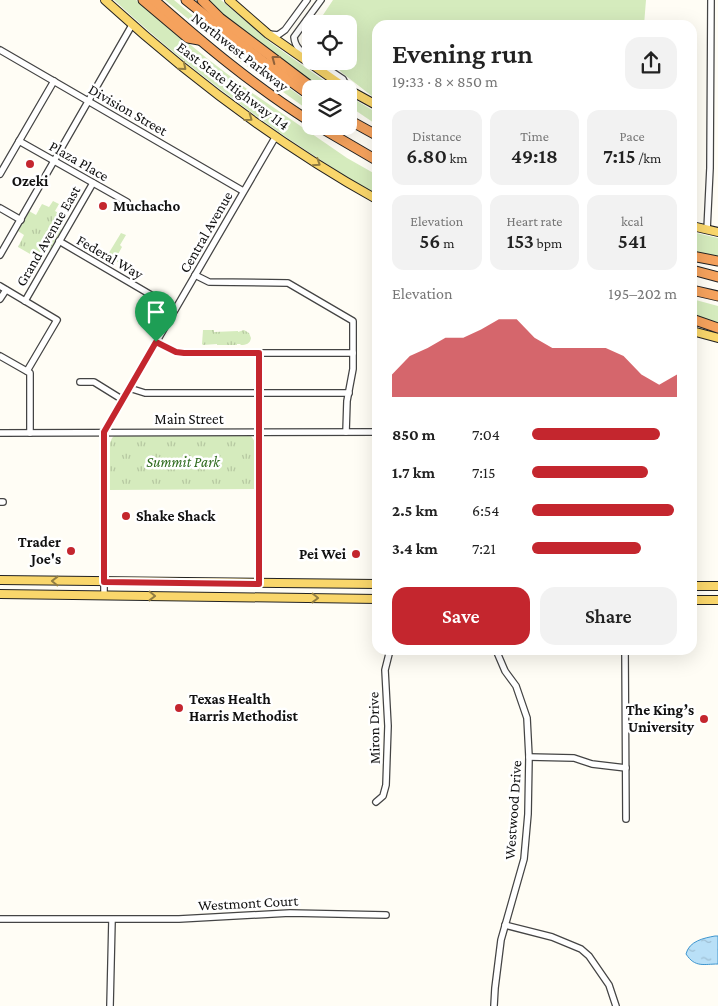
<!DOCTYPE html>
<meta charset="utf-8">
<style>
:root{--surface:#fff;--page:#f2f2f2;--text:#222;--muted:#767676;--accent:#c4262e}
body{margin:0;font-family:"Crimson Pro",serif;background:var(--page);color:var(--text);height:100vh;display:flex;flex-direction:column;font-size:19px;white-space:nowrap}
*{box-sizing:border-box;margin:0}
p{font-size:16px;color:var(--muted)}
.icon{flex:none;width:28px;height:28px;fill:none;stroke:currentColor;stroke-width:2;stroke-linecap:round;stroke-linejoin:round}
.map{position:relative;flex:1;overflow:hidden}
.drawer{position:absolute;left:372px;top:20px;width:325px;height:635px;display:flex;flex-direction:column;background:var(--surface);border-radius:15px;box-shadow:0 5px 20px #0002}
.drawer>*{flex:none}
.fabs{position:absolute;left:302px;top:15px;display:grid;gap:10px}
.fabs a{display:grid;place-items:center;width:55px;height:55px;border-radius:10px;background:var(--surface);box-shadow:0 5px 20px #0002;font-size:25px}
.pin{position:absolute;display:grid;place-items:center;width:42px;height:42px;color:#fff;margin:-51px -21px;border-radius:50% 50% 50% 0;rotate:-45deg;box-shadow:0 0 5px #0007}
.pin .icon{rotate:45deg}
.round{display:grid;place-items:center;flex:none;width:52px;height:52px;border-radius:15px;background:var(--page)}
.headline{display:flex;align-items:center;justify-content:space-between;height:85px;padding:0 20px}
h1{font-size:28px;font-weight:600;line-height:38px}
.figures{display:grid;grid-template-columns:repeat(3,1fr);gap:8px;height:85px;padding:5px 20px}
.figures div{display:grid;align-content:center;border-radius:12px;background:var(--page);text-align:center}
.figures b{font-size:21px;font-weight:600}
.figures small{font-size:14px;font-weight:400}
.figures p{font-size:14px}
.chart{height:140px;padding:10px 20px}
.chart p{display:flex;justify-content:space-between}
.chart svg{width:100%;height:90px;margin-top:5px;fill:var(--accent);opacity:.7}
.button{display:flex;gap:10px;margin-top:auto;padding:10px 20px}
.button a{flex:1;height:58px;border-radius:15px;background:var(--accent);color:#fff;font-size:20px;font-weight:600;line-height:58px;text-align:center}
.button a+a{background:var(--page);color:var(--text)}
ul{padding:0 20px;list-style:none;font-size:16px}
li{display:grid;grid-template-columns:80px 60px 1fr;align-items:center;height:38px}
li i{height:12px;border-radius:6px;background:var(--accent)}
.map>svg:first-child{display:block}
.grass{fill:#d5ebbd}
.park{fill:url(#park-tufts)}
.water{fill:url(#water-ripples);stroke:#3f96cf}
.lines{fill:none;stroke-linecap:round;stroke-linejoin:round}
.minor-casing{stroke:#444;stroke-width:8}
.major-casing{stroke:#222;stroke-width:10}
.highway-casing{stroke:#222;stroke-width:11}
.minor{stroke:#fff;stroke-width:5.5}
.major{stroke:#f9d66b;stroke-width:8}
.highway{stroke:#f5a25d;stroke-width:9}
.oneway{stroke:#8e613b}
.oneway2{stroke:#917d42}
.route-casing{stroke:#fff;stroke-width:10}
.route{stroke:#c4262e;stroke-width:6}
.poi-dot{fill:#c4262e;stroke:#fff;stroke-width:2}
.labels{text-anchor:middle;stroke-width:5;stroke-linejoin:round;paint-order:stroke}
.street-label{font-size:15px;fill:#111;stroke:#fff}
.poi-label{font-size:15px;font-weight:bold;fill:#111;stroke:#fff;text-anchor:start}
.park-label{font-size:15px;font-style:italic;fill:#2f6b1f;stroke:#fff}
</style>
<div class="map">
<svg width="718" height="1006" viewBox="0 0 718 1006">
<defs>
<pattern id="park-tufts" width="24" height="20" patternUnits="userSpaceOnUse" patternTransform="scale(1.25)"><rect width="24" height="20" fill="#d5ebbd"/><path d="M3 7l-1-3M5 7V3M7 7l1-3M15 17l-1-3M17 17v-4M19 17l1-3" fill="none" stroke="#b6c8a1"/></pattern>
<pattern id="water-ripples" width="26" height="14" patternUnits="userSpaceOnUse" patternTransform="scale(1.25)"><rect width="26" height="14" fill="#b9e0f7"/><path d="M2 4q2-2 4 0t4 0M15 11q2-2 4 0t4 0" fill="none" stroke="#9ebfd3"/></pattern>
</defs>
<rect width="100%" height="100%" fill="#fffdf5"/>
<g class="grass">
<path d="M114,0H136L209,60L251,92L347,158L377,175V195C283,139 195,75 114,0Z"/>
<polygon points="165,0 174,0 209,29 311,104 311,112 241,62"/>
<path d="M208,0H221L271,43L336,89H322L318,87C280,59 242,33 208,0Z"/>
<polygon points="333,0 646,0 644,25 378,25 377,100 341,72 332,61 349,61 349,24 317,24"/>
<polygon points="349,96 377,113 377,125 349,106"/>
<polygon points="692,232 718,238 718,258 693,253"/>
<polygon points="121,233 126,235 120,245 122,247 117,256 133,265 130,269 107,256"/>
<polygon points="692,299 718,306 718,326 693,317"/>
</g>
<g class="park">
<polygon points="53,201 59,204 55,211 62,215 55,226 62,230 50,250 44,246 37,258 18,247 24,235 18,231 29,211 36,215 42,204 49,207"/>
<path d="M203,330H214V332L238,331V332L244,330L249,333L251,338C250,344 246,345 241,345L240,344H237V345H217V344L203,345L202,344Z"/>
<polygon points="115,435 251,436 255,442 256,489 110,490 110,443 112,438"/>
</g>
<path class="water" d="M715,936H718V964C704,964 695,968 686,954C689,941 704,938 715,936Z"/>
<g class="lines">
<defs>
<g id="minor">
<polyline points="269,34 278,35 285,30 307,0"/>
<polyline points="0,50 243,191"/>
<path d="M311,58C302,52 295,48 294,37L321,0"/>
<polyline points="316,61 343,79 348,89"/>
<polyline points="19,141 127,202"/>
<polyline points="0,174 54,81"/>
<polyline points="0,208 21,220"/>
<polyline points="707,230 710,168 711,0"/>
<polyline points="59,241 175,309"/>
<polyline points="0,255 132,25"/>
<polyline points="195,275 209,282 288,283 353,321 353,369 347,401 346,432"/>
<polyline points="0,286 57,320 27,371"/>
<polyline points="0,299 6,290"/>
<polyline points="25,301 93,183"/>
<polyline points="156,342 176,352 184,353 353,353"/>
<polyline points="0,356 30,373 30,433"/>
<polyline points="80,382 94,382 123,400"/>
<polyline points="129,388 145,393 349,393"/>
<polyline points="0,433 378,432"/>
<polyline points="0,502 3,502"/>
<polyline points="259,584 259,353"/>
<polyline points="104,595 104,432 276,136"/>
<polyline points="625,650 626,819"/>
<polyline points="529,757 574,758 592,764 626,768"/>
<polyline points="376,802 383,796 386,785 388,726 385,670 390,650"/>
<polyline points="0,919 179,919 290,913 386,915"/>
<polyline points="505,925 552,937 581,949 589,956 609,985 616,1006"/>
<polyline points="110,1006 112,920"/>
<polyline points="494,1006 495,988 501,940 524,859 528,814 529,757 527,718 516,686 505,671 496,650"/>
</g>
<g id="major">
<path d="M105,0C188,76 279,145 378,200"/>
<polyline points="229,0 268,34 347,89"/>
<polyline points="349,90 378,106"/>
<polyline points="692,226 718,232"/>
<polyline points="692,331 718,338"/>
<polyline points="0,580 378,584"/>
<polyline points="692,586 718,586"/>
<polyline points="0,594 378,599"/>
<polyline points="692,600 718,600"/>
</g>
<g id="highway">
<polyline points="143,0 188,38 199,40"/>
<path d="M154,0C204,44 255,87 311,122"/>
<polyline points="186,0 264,62 311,96"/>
<polyline points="202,0 220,18 314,89"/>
<polyline points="349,120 378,136"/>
<polyline points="318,126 378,161"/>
<polyline points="692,256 718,261"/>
<polyline points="692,270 718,277"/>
<polyline points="692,290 718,296"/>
<polyline points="692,319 718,328"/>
</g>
</defs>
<use href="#minor" class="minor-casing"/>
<use href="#major" class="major-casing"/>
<use href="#highway" class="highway-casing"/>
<use href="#minor" class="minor"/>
<use href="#major" class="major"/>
<use href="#highway" class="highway"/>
</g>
<defs><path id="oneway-chevron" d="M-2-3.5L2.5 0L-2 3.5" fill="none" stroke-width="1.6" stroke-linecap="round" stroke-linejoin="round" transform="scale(1.25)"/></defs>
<use class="oneway" href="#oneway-chevron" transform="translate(275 59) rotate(-143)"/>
<g class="oneway2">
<use href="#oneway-chevron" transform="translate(183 67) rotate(40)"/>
<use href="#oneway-chevron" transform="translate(249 118) rotate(36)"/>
<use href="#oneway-chevron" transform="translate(317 163) rotate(33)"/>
<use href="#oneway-chevron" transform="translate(55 581) rotate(-179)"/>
<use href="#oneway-chevron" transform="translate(152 596) rotate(1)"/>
<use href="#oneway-chevron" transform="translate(315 598) rotate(1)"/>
</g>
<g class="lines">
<defs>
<polygon id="route" points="156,342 176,352 184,353 259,353 259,584 104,582 104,432"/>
</defs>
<use href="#route" class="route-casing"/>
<use href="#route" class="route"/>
</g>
<g class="poi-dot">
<circle cx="30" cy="164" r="5"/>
<circle cx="103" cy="206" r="5"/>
<circle cx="126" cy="516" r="5"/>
<circle cx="71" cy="551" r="5"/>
<circle cx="356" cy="554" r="5"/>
<circle cx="179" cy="708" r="5"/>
<circle cx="704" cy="719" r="5"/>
</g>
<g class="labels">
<g class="street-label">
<text transform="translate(240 52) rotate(38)" y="5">Northwest Parkway</text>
<text transform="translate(233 86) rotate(37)" y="5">East State Highway 114</text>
<text transform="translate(128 110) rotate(30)" y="5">Division Street</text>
<text transform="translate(79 161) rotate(30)" y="5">Plaza Place</text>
<text transform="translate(206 232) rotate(-60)" y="5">Central Avenue</text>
<text transform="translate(48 236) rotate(-60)" y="5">Grand Avenue East</text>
<text transform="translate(110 257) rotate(30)" y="5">Federal Way</text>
<text x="189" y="424">Main Street</text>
<text transform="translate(374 728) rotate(-91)" y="5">Miron Drive</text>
<text transform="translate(513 810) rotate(-86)" y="5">Westwood Drive</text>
<text transform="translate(248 903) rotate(-3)" y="5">Westmont Court</text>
</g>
<g class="poi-label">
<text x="30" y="186" text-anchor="middle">Ozeki</text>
<text x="113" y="211">Muchacho</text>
<text x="136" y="521">Shake Shack</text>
<text x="61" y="547" text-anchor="end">Trader<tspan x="61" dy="17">Joe's</tspan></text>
<text x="346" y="559" text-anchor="end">Pei Wei</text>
<text x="189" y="704">Texas Health<tspan x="189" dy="17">Harris Methodist</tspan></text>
<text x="694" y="715" text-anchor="end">The King’s<tspan x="694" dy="17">University</tspan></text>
</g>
<g class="park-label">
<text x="183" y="467">Summit Park</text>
</g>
</g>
</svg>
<div class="fabs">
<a><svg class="icon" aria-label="locate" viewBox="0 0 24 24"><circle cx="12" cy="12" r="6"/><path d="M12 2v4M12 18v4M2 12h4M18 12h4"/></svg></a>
<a><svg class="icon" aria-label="layers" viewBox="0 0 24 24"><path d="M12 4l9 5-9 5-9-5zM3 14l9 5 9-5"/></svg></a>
</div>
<div class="pin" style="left:156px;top:342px;background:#1e9e55"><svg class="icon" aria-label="arrive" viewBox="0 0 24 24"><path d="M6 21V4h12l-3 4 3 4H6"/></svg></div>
<section class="drawer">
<div class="headline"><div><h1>Evening run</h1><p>19:33 · 8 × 850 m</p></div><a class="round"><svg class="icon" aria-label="share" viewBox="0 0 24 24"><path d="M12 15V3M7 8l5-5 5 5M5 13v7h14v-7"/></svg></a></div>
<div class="figures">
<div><p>Distance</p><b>6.80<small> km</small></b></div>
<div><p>Time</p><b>49:18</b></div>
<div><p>Pace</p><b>7:15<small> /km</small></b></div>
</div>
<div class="figures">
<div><p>Elevation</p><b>56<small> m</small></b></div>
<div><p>Heart rate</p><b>153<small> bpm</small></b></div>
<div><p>kcal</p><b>541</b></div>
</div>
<div class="chart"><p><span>Elevation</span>195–202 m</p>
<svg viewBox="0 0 160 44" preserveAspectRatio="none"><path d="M0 44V33L10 24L20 20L30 15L40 15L50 11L60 6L70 6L80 15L90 20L100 20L110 20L120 20L130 24L140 33L150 38L160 33V44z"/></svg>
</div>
<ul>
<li><b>850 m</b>7:04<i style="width:88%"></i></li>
<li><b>1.7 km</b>7:15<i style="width:80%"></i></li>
<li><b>2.5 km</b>6:54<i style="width:98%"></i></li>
<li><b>3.4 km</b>7:21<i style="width:75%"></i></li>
</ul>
<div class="button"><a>Save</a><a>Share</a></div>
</section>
</div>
